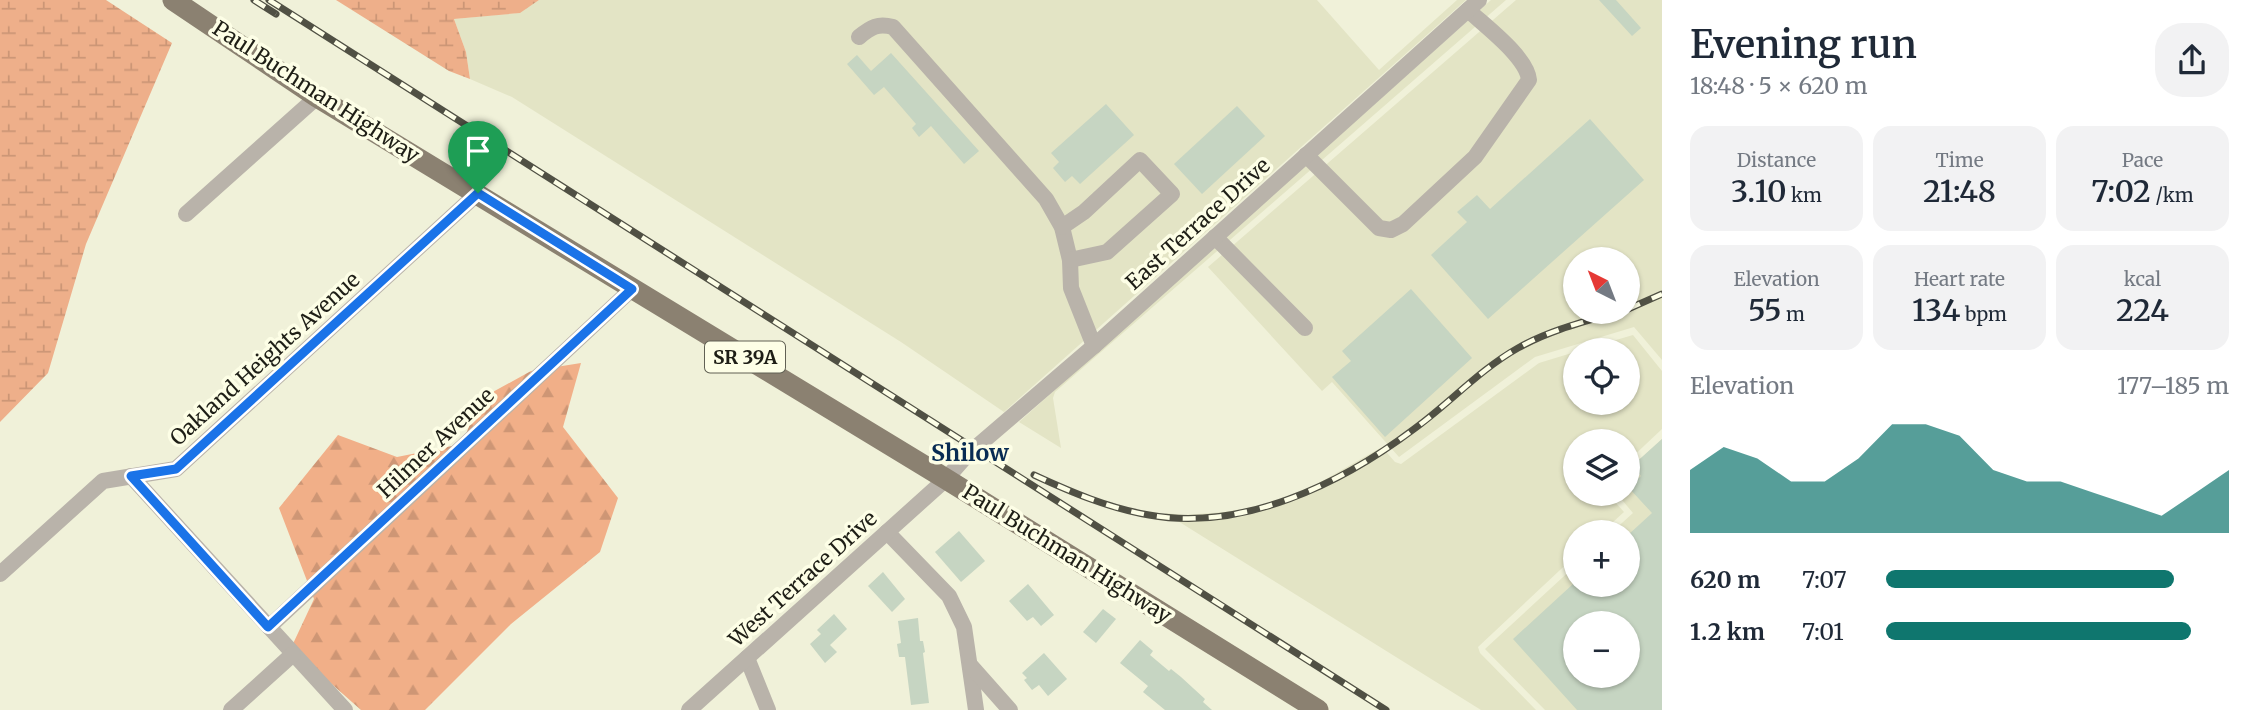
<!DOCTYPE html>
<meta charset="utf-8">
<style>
:root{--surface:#fff;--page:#f2f2f3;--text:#1f2937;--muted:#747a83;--accent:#0f766e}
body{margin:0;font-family:Merriweather,serif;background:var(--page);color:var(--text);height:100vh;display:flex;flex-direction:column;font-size:26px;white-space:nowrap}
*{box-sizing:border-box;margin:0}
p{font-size:23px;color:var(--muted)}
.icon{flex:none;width:38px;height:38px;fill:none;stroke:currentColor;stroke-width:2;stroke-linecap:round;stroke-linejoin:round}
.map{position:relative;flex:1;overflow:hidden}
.drawer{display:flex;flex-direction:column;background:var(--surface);width:595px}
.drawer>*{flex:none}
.needle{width:46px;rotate:318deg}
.controls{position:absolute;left:1563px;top:247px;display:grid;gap:14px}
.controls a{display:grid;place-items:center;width:77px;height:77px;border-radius:50%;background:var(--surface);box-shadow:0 2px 5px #0004;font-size:35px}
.pin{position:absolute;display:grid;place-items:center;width:60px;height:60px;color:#fff;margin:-72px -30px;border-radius:50% 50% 50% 0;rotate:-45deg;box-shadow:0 0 7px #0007}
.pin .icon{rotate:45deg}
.round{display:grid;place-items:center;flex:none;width:74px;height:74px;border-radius:28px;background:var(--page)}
.headline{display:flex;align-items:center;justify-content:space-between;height:119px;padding:0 28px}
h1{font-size:38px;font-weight:600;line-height:52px}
.figures{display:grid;grid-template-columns:repeat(3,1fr);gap:10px;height:119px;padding:7px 28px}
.figures div{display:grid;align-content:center;border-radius:18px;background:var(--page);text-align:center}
.figures b{font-size:30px;font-weight:600}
.figures small{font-size:19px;font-weight:400}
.figures p{font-size:19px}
.chart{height:196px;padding:14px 28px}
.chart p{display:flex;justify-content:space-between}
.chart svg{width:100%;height:126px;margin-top:7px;fill:var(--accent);opacity:.7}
ul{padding:0 28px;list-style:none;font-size:23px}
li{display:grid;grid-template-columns:112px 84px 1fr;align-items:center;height:52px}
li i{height:18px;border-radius:9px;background:var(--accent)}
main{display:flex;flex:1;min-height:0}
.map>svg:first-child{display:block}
.built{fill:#e3e4c5;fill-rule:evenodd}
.forest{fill:url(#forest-firs)}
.wetland{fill:url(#wetland-marsh)}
.building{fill:#c6d5c2;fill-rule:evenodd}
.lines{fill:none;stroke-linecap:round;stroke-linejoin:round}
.minor{stroke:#b9b3aa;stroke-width:16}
.major{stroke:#8b8171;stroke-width:21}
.rail-casing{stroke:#505044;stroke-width:7}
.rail{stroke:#fdfee6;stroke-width:4.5;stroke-dasharray:13;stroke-linecap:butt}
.route-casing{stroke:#fff;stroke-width:14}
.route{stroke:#1a73e8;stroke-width:9}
.labels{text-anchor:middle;stroke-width:7;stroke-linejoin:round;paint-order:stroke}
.shield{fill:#fdfee6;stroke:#616154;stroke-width:2}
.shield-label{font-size:19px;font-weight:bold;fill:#1e1e16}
.street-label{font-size:21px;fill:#1e1e16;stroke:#fdfee6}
.neighbourhood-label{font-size:23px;font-weight:bold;fill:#092c53;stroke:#fdfee6}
</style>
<main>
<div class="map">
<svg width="1662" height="710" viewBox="0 0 1662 710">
<defs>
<pattern id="forest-firs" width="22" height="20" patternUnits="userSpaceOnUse" patternTransform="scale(1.75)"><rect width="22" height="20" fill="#f1af88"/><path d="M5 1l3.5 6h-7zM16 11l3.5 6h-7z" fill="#ce9675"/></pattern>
<pattern id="wetland-marsh" width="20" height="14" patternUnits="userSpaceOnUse" patternTransform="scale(1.75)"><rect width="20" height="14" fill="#eeaf8a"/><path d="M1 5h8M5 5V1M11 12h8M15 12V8" fill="none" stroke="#cc9676"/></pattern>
</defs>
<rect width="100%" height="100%" fill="#f0f1d9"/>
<g class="built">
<polygon points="539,0 1317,0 1379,70 1457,0 1466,0 1004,412 901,342 512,97 470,79 466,52 454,19 519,13"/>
<polygon points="1491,0 1506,0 1055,392 1053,398 1061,448 1019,422"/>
<path d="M1516,0H1662V360L1634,327L1535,357L1399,457L1332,382L1322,391L1208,267ZM1575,259H1628V312H1575Z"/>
<polygon points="1633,335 1662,371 1662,429 1628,461 1628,441 1575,441 1575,494 1608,494 1624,512 1602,532 1575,532 1575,556 1478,647 1480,653 1536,710 1481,710 1165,513 1184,515 1224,512 1272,504 1312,487 1382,447 1395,462 1401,464 1539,363 1575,352 1575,402 1628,402 1628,350 1582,350"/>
<path d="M1662,439V710H1545L1485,649L1575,566V584H1628V532H1612L1633,513L1617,494H1628V470ZM1575,623H1628V676H1575Z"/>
</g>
<polygon class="forest" points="581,363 563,427 618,498 600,552 511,624 425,710 361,710 291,648 314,599 279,508 338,435 397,457 462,444 480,399 531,371"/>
<g class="wetland">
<polygon points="0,0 106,0 172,43 86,244 48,373 0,422"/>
<polygon points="336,0 539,0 520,13 454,19 466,52 470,79 449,71"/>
</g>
<g class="building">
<polygon points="1599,0 1616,0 1641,28 1632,36"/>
<polygon points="891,53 979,151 964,164 931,126 919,137 912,128 916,124 884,87 874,95 847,64 857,55 871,71"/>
<polygon points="1106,104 1134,135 1080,184 1072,176 1065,182 1053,168 1059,162 1051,153"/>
<polygon points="1237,106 1265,136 1202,194 1174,164"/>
<polygon points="1590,119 1644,180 1488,319 1431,255 1467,222 1457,212 1477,195 1490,209"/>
<polygon points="1411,289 1472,358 1385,437 1332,377 1351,361 1342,351"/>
<path d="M1662,439V710H1577L1513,639L1573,584H1628V535L1652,513L1628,487L1641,476L1632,466ZM1575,623H1628V676H1575Z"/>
<polygon points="959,531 985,561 961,582 935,552"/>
<polygon points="883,572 905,599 892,612 868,586"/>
<polygon points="1028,584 1054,615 1041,626 1033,617 1027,621 1009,601"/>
<polygon points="1103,609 1116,619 1096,643 1083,632"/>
<polygon points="834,614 847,629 830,645 837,652 825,663 810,644 821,634 817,630"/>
<polygon points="918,618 920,641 923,641 925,652 923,653 929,703 911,705 905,657 899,657 897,644 901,643 898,621"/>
<polygon points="1140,640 1153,651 1150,655 1169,671 1171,669 1181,677 1205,699 1203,702 1212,710 1165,710 1143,692 1148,686 1120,663"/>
<polygon points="1044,653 1067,679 1048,696 1039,685 1032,690 1024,680 1027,678 1022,673"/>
</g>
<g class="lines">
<g class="minor">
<path d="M859,37C871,27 878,23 893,27L1046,199L1062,227L1070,260L1071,288L1094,346"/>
<path d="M1306,155L1379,228L1391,230L1403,224L1475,157L1529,80C1527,57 1485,26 1468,10"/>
<polyline points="186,214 317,97"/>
<polyline points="1062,227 1084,212 1140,160 1172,194 1107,252 1070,260"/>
<polyline points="1215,237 1305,328"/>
<polyline points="131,476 345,710"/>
<polyline points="887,532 949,596 964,627 976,710"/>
<polyline points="0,574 103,481 176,469 478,193"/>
<polyline points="269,627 632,289"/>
<polyline points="747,658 768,710"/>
<polyline points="971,666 1010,710"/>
<polyline points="231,710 293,654"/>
<polyline points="689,710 946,479 967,455 1094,346 1479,0"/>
</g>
<polyline class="major" points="173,0 317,97 946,479 1318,710"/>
<defs>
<g id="rail">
<polyline points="254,0 276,14"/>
<polyline points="269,0 1386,710"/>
<polyline points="1628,309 1662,294"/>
<path d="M1034,475C1071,492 1108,508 1149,515C1242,532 1341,484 1414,429C1450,403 1479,370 1518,348C1550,330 1583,322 1618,312"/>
</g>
</defs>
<use href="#rail" class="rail-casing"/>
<use href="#rail" class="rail"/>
</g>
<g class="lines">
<defs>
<polygon id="route" points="478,193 632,289 268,627 131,476 176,469"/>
</defs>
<use href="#route" class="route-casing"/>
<use href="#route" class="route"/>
</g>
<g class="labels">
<rect class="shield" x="705" y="341.5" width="80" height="31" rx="5"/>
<g class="shield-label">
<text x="745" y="364">SR 39A</text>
</g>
<g class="street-label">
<text transform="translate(316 92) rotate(33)" y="7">Paul Buchman Highway</text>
<text transform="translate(1198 224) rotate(-42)" y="7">East Terrace Drive</text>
<text transform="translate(265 359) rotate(-42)" y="7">Oakland Heights Avenue</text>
<text transform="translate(436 443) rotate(-43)" y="7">Hilmer Avenue</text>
<text transform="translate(1067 554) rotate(32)" y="7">Paul Buchman Highway</text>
<text transform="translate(803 579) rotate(-42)" y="7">West Terrace Drive</text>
</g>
<g class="neighbourhood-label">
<text x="970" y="461">Shilow</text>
</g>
</g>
</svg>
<div class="controls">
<a><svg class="needle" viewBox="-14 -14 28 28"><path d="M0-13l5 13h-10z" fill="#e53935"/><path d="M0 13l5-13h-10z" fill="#747a83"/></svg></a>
<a><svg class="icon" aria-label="locate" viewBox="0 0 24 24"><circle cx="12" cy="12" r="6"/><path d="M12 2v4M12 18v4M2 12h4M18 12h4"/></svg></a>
<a><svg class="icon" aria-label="layers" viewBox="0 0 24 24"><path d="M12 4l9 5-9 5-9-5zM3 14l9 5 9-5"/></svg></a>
<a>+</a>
<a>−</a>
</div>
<div class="pin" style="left:478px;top:193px;background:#1e9e55"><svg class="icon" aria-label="arrive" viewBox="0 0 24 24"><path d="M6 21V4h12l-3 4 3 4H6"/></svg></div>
</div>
<section class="drawer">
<div class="headline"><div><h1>Evening run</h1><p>18:48 · 5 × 620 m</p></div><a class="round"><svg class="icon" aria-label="share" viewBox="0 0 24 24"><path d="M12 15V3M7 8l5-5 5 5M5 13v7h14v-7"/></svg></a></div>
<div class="figures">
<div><p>Distance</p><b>3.10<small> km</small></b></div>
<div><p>Time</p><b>21:48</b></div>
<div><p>Pace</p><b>7:02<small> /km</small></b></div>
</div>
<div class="figures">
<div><p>Elevation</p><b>55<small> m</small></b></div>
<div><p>Heart rate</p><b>134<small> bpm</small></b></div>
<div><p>kcal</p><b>224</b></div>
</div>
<div class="chart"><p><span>Elevation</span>177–185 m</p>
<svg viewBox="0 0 160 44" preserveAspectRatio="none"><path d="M0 44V22L10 14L20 18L30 26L40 26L50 18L60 6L70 6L80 10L90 22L100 26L110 26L120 30L130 34L140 38L150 30L160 22V44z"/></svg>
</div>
<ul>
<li><b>620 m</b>7:07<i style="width:84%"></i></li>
<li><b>1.2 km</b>7:01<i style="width:89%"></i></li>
</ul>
</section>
</main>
